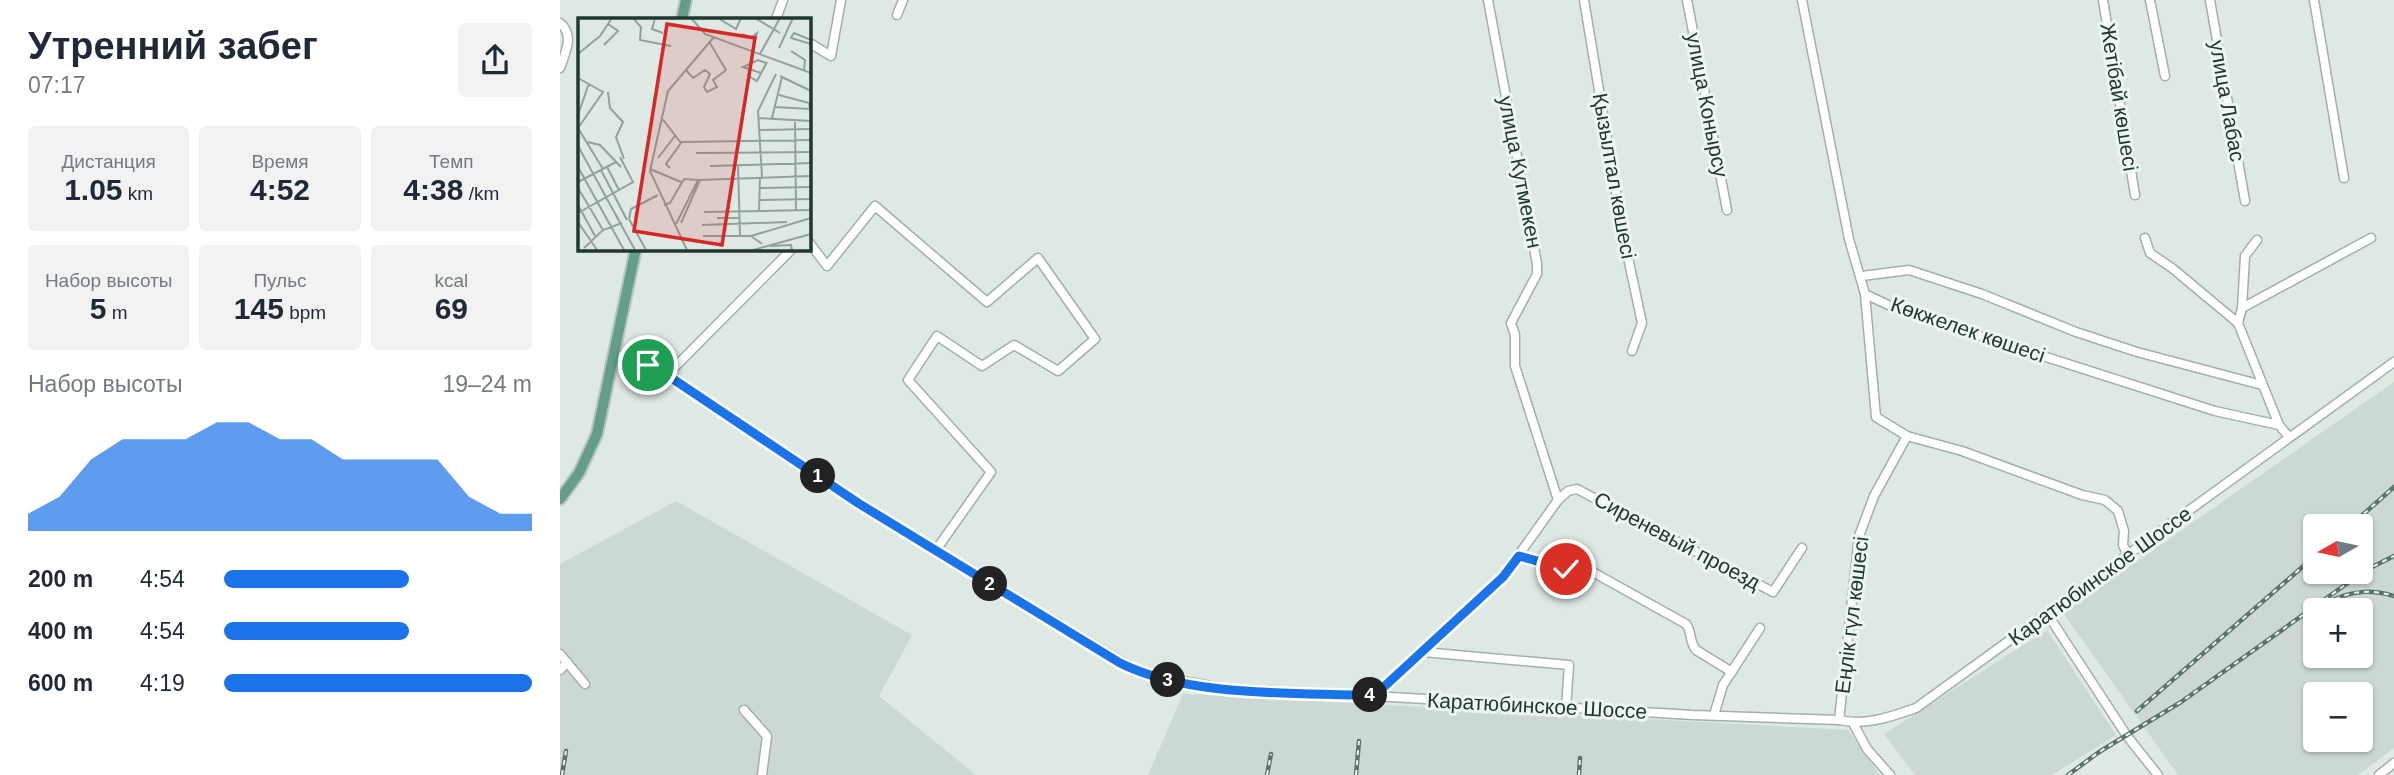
<!DOCTYPE html>
<html lang="ru">
<meta charset="utf-8">
<style>
:root{--surface:#fff;--page:#f2f2f3;--text:#1f2937;--muted:#747a83;--accent:#1a73e8}
body{margin:0;font-family:Helvetica,sans-serif;background:var(--page);color:var(--text);height:100vh;display:flex;flex-direction:column;font-size:26px;white-space:nowrap}
*{box-sizing:border-box;margin:0}
p{font-size:23px;color:var(--muted)}
.icon{flex:none;width:38px;height:38px;fill:none;stroke:currentColor;stroke-width:2;stroke-linecap:round;stroke-linejoin:round}
.map{position:relative;flex:1;overflow:hidden}
.drawer{display:flex;flex-direction:column;background:var(--surface);width:560px}
.drawer>*{flex:none}
.needle{width:46px;rotate:261deg}
.buttons{position:absolute;left:1743px;top:514px;display:grid;gap:14px}
.buttons a{display:grid;place-items:center;width:70px;height:70px;border-radius:7px;background:var(--surface);box-shadow:0 2px 5px #0004;font-size:35px}
.pin{position:absolute;display:grid;place-items:center;width:60px;height:60px;color:#fff;margin:-30px;border:4px solid #fff;border-radius:50%;box-shadow:0 2px 7px #0007}
.km{position:absolute;width:35px;height:35px;margin:-18px;border-radius:50%;background:#222;color:#fff;font-size:19px;line-height:35px;text-align:center}
.round{display:grid;place-items:center;flex:none;width:74px;height:74px;border-radius:7px;background:var(--page)}
.headline{display:flex;align-items:center;justify-content:space-between;height:119px;padding:0 28px}
h1{font-size:38px;font-weight:700;line-height:52px}
.stats{display:grid;grid-template-columns:repeat(3,1fr);gap:10px;height:119px;padding:7px 28px}
.stats div{display:grid;align-content:center;border-radius:7px;background:var(--page);text-align:center}
.stats b{font-size:30px;font-weight:700}
.stats small{font-size:19px;font-weight:400}
.stats p{font-size:19px}
.chart{height:196px;padding:14px 28px}
.chart p{display:flex;justify-content:space-between}
.chart svg{width:100%;height:126px;margin-top:7px;fill:var(--accent);opacity:.7}
ul{padding:0 28px;list-style:none;font-size:23px}
li{display:grid;grid-template-columns:112px 84px 1fr;align-items:center;height:52px}
li i{height:18px;border-radius:9px;background:var(--accent)}
main{display:flex;flex:1;min-height:0}
.map>svg:first-child{display:block}
.built{fill:#ccd9d2;fill-rule:evenodd}
.lines{fill:none;stroke-linecap:round;stroke-linejoin:round}
.minor-casing{stroke:#a1b0aa;stroke-width:11}
.major-casing{stroke:#bcc3c1;stroke-width:14}
.minor{stroke:#fff;stroke-width:8}
.major{stroke:#639e8b;stroke-width:10}
.rail-casing{stroke:#5a746c;stroke-width:4.5}
.rail{stroke:#eef6f1;stroke-width:2;stroke-dasharray:5;stroke-linecap:butt}
.route-casing{stroke:#fff;stroke-width:14}
.route{stroke:#1a73e8;stroke-width:9}
.labels{text-anchor:middle;stroke-width:6;stroke-linejoin:round;paint-order:stroke}
.street-label{font-size:21px;fill:#203830;stroke:#eef6f1}
.inset-road{fill:none;stroke:#92a29b;stroke-width:2}
.view{fill:#d62828;fill-opacity:0.15;stroke:#d62828;stroke-width:3.5}
.inset-edge{fill:none;stroke:#203830;stroke-width:3.5}
</style>
<main>
<section class="drawer">
<div class="headline"><div><h1>Утренний забег</h1><p>07:17</p></div><a class="round"><svg class="icon" aria-label="share" viewBox="0 0 24 24"><path d="M12 15V3M7 8l5-5 5 5M5 13v7h14v-7"/></svg></a></div>
<div class="stats">
<div><p>Дистанция</p><b>1.05<small> km</small></b></div>
<div><p>Время</p><b>4:52</b></div>
<div><p>Темп</p><b>4:38<small> /km</small></b></div>
</div>
<div class="stats">
<div><p>Набор высоты</p><b>5<small> m</small></b></div>
<div><p>Пульс</p><b>145<small> bpm</small></b></div>
<div><p>kcal</p><b>69</b></div>
</div>
<div class="chart"><p><span>Набор высоты</span>19–24 m</p>
<svg viewBox="0 0 160 44" preserveAspectRatio="none"><path d="M0 44V38L10 32L20 19L30 12L40 12L50 12L60 6L70 6L80 12L90 12L100 19L110 19L120 19L130 19L140 32L150 38L160 38V44z"/></svg>
</div>
<ul>
<li><b>200 m</b>4:54<i style="width:60%"></i></li>
<li><b>400 m</b>4:54<i style="width:60%"></i></li>
<li><b>600 m</b>4:19<i style="width:100%"></i></li>
</ul>
</section>
<div class="map">
<svg width="1834" height="775" viewBox="0 0 1834 775">
<rect width="100%" height="100%" fill="#dee9e3"/>
<g class="built">
<path d="M1834,382V748L1798,775H1618L1503,613ZM1755,527H1801V572H1755ZM1755,611H1801V656H1755ZM1755,695H1801V740H1755Z"/>
<polygon points="116,501 352,635 319,696 416,775 0,775 0,564"/>
<polygon points="1487,630 1556,735 1492,775 1355,775 1324,734"/>
<polygon points="623,694 1288,730 1320,775 588,775"/>
</g>
<g class="lines">
<defs>
<g id="minor">
<polyline points="928,0 977,264 977,274 951,323 955,335 955,366 998,500"/>
<polyline points="1024,0 1063,234 1082,323 1072,351"/>
<polyline points="1127,0 1167,210"/>
<polyline points="1242,0 1289,239 1305,294 1339,310 1655,411 1719,425"/>
<polyline points="1543,0 1575,195"/>
<polyline points="1590,0 1605,76"/>
<polyline points="1650,0 1685,201"/>
<polyline points="1754,0 1784,178"/>
<polyline points="337,15 343,0"/>
<polyline points="216,19 223,0"/>
<path d="M0,23C15,35 5,53 0,68"/>
<polyline points="248,42 271,56 281,0"/>
<polyline points="1585,238 1590,253 1612,268 1678,323"/>
<polyline points="1697,240 1685,256 1682,308 1678,323 1719,425 1729,437"/>
<polyline points="248,241 267,266 315,206 427,302 478,258 535,339 498,371 454,345 422,366 377,336 348,380 431,472 376,550"/>
<polyline points="1302,276 1349,270 1422,294 1516,332 1577,352 1702,385"/>
<polyline points="1305,294 1316,417 1347,436 1402,451 1522,495 1545,500 1558,511 1564,531 1563,545 1568,555"/>
<polyline points="1682,308 1811,238"/>
<path d="M55,355L80,362L107,375L298,503L582,674L668,689L814,696L1133,715L1279,720C1306,726 1330,717 1356,708L1834,362"/>
<polyline points="107,375 233,248"/>
<path d="M959,556L1002,570L1020,565L1126,624C1132,631 1129,642 1136,650L1172,672"/>
<polyline points="1488,615 1567,736 1598,775"/>
<polyline points="863,652 1009,665 1006,708"/>
<polyline points="0,654 25,684"/>
<polyline points="0,670 7,662"/>
<polyline points="814,696 943,577 998,500 1008,491 1017,489 1213,592 1242,548"/>
<polyline points="184,710 207,736 202,775"/>
<polyline points="1154,715 1163,685 1200,628"/>
<polyline points="1279,720 1299,536 1314,496 1347,436"/>
<polyline points="1293,723 1307,749 1330,775"/>
<polyline points="1819,775 1834,763"/>
</g>
<g id="major">
<polyline points="122,19 126,0"/>
<polyline points="0,499 19,473 37,434 76,248"/>
</g>
</defs>
<use href="#minor" class="minor-casing"/>
<use href="#major" class="major-casing"/>
<use href="#minor" class="minor"/>
<use href="#major" class="major"/>
<defs>
<g id="rail">
<polyline points="1789,527 1834,487"/>
<path d="M1775,599C1796,590 1813,590 1834,596"/>
<polyline points="1577,711 1755,556"/>
<polyline points="2,775 6,751"/>
<polyline points="707,775 711,754"/>
<polyline points="796,775 799,741"/>
<polyline points="1019,775 1020,758"/>
<polyline points="1508,775 1539,752 1621,702 1806,570 1834,556"/>
</g>
</defs>
<use href="#rail" class="rail-casing"/>
<use href="#rail" class="rail"/>
</g>
<g class="lines">
<defs>
<path id="route" d="M88,365L107,375L298,503L560,663C630,698 736,692 814,696L943,577L959,556L1006,569"/>
</defs>
<use href="#route" class="route-casing"/>
<use href="#route" class="route"/>
</g>
<g class="labels">
<g class="street-label">
<text transform="translate(1559 97) rotate(81)" y="7">Жетібай көшесі</text>
<text transform="translate(1667 101) rotate(80)" y="7">улица Лабас</text>
<text transform="translate(1147 105) rotate(79)" y="7">улица Конырсу</text>
<text transform="translate(960 172) rotate(79)" y="7">улица Кутмекен</text>
<text transform="translate(1054 176) rotate(80)" y="7">Қызылтал көшесі</text>
<text transform="translate(1408 330) rotate(19)" y="7">Көкжелек көшесі</text>
<text transform="translate(1117 541) rotate(28)" y="7">Сиреневый проезд</text>
<text transform="translate(1540 576) rotate(-36)" y="7">Каратюбинское Шоссе</text>
<text transform="translate(1292 615) rotate(-83)" y="7">Еңлік гүл көшесі</text>
<text transform="translate(977 706) rotate(3)" y="7">Каратюбинское Шоссе</text>
</g>
</g>
<g transform="translate(18 18)">
<rect width="233" height="233" fill="#dee9e3"/>
<path class="inset-road" d="M55,0L63,9L62,22L93,28M77,0L74,11L85,15M113,0L127,16L233,55M140,0L158,11L163,0M177,0L202,15M164,16L173,20L179,15L177,22M233,22L216,15L213,20L233,26M26,27L40,13L30,6M201,30L215,0M213,33L227,42L226,53M0,36L22,18L34,0M182,36L202,0M108,52L115,60L127,52L132,56L126,69L129,74L139,69L135,62L148,52L132,25M183,55L165,49L180,42L188,45M169,57L179,63L189,44M202,58L233,73M0,60L25,74L0,110M30,74L32,90L45,104L38,119L46,141M201,77L231,85L232,91M196,89L233,91M0,97L11,65M83,99L103,125L88,146L92,150M181,100L233,103M194,100L204,59M217,101L218,193M0,110L25,151M182,112L233,111M10,124L22,127L43,149M102,124L233,122M0,128L57,232M118,135L233,134M80,140L97,118M160,147L162,217M132,148L233,145M0,149L46,232M29,149L41,172M72,151L103,164M23,152L49,202M184,159L180,93L198,56M0,164L38,144M0,170L25,212M181,170L233,169M181,182L233,181M0,187L17,218M86,187L92,185L106,161L119,162M181,193L182,159M126,194L233,192M0,195L55,164L42,139M139,200H161M51,201L53,191L80,177M51,201L68,232M0,204L19,232M103,205L122,162M98,206L120,162L233,158M124,207L209,204M125,218H173M184,226L173,218L233,200M192,228L213,227L214,232M6,230L25,212L44,205M109,232L72,153L90,73L136,19M175,232L233,216"/>
<path class="view" d="M89,6L177,20L144,227L56,213Z"/>
<rect width="233" height="233" class="inset-edge"/>
</g>
</svg>
<div class="buttons">
<a><svg class="needle" viewBox="-14 -14 28 28"><path d="M0-13l5 13h-10z" fill="#e53935"/><path d="M0 13l5-13h-10z" fill="#747a83"/></svg></a>
<a>+</a>
<a>−</a>
</div>
<div class="pin" style="left:88px;top:365px;background:#1e9e55"><svg class="icon" aria-label="arrive" viewBox="0 0 24 24"><path d="M6 21V4h12l-3 4 3 4H6"/></svg></div>
<div class="pin" style="left:1006px;top:569px;background:#d93025"><svg class="icon" aria-label="check" viewBox="0 0 24 24"><path d="M5 12l5 5 9-10"/></svg></div>
<b class="km" style="left:258px;top:476px">1</b>
<b class="km" style="left:430px;top:584px">2</b>
<b class="km" style="left:608px;top:680px">3</b>
<b class="km" style="left:810px;top:695px">4</b>
</div>
</main>
